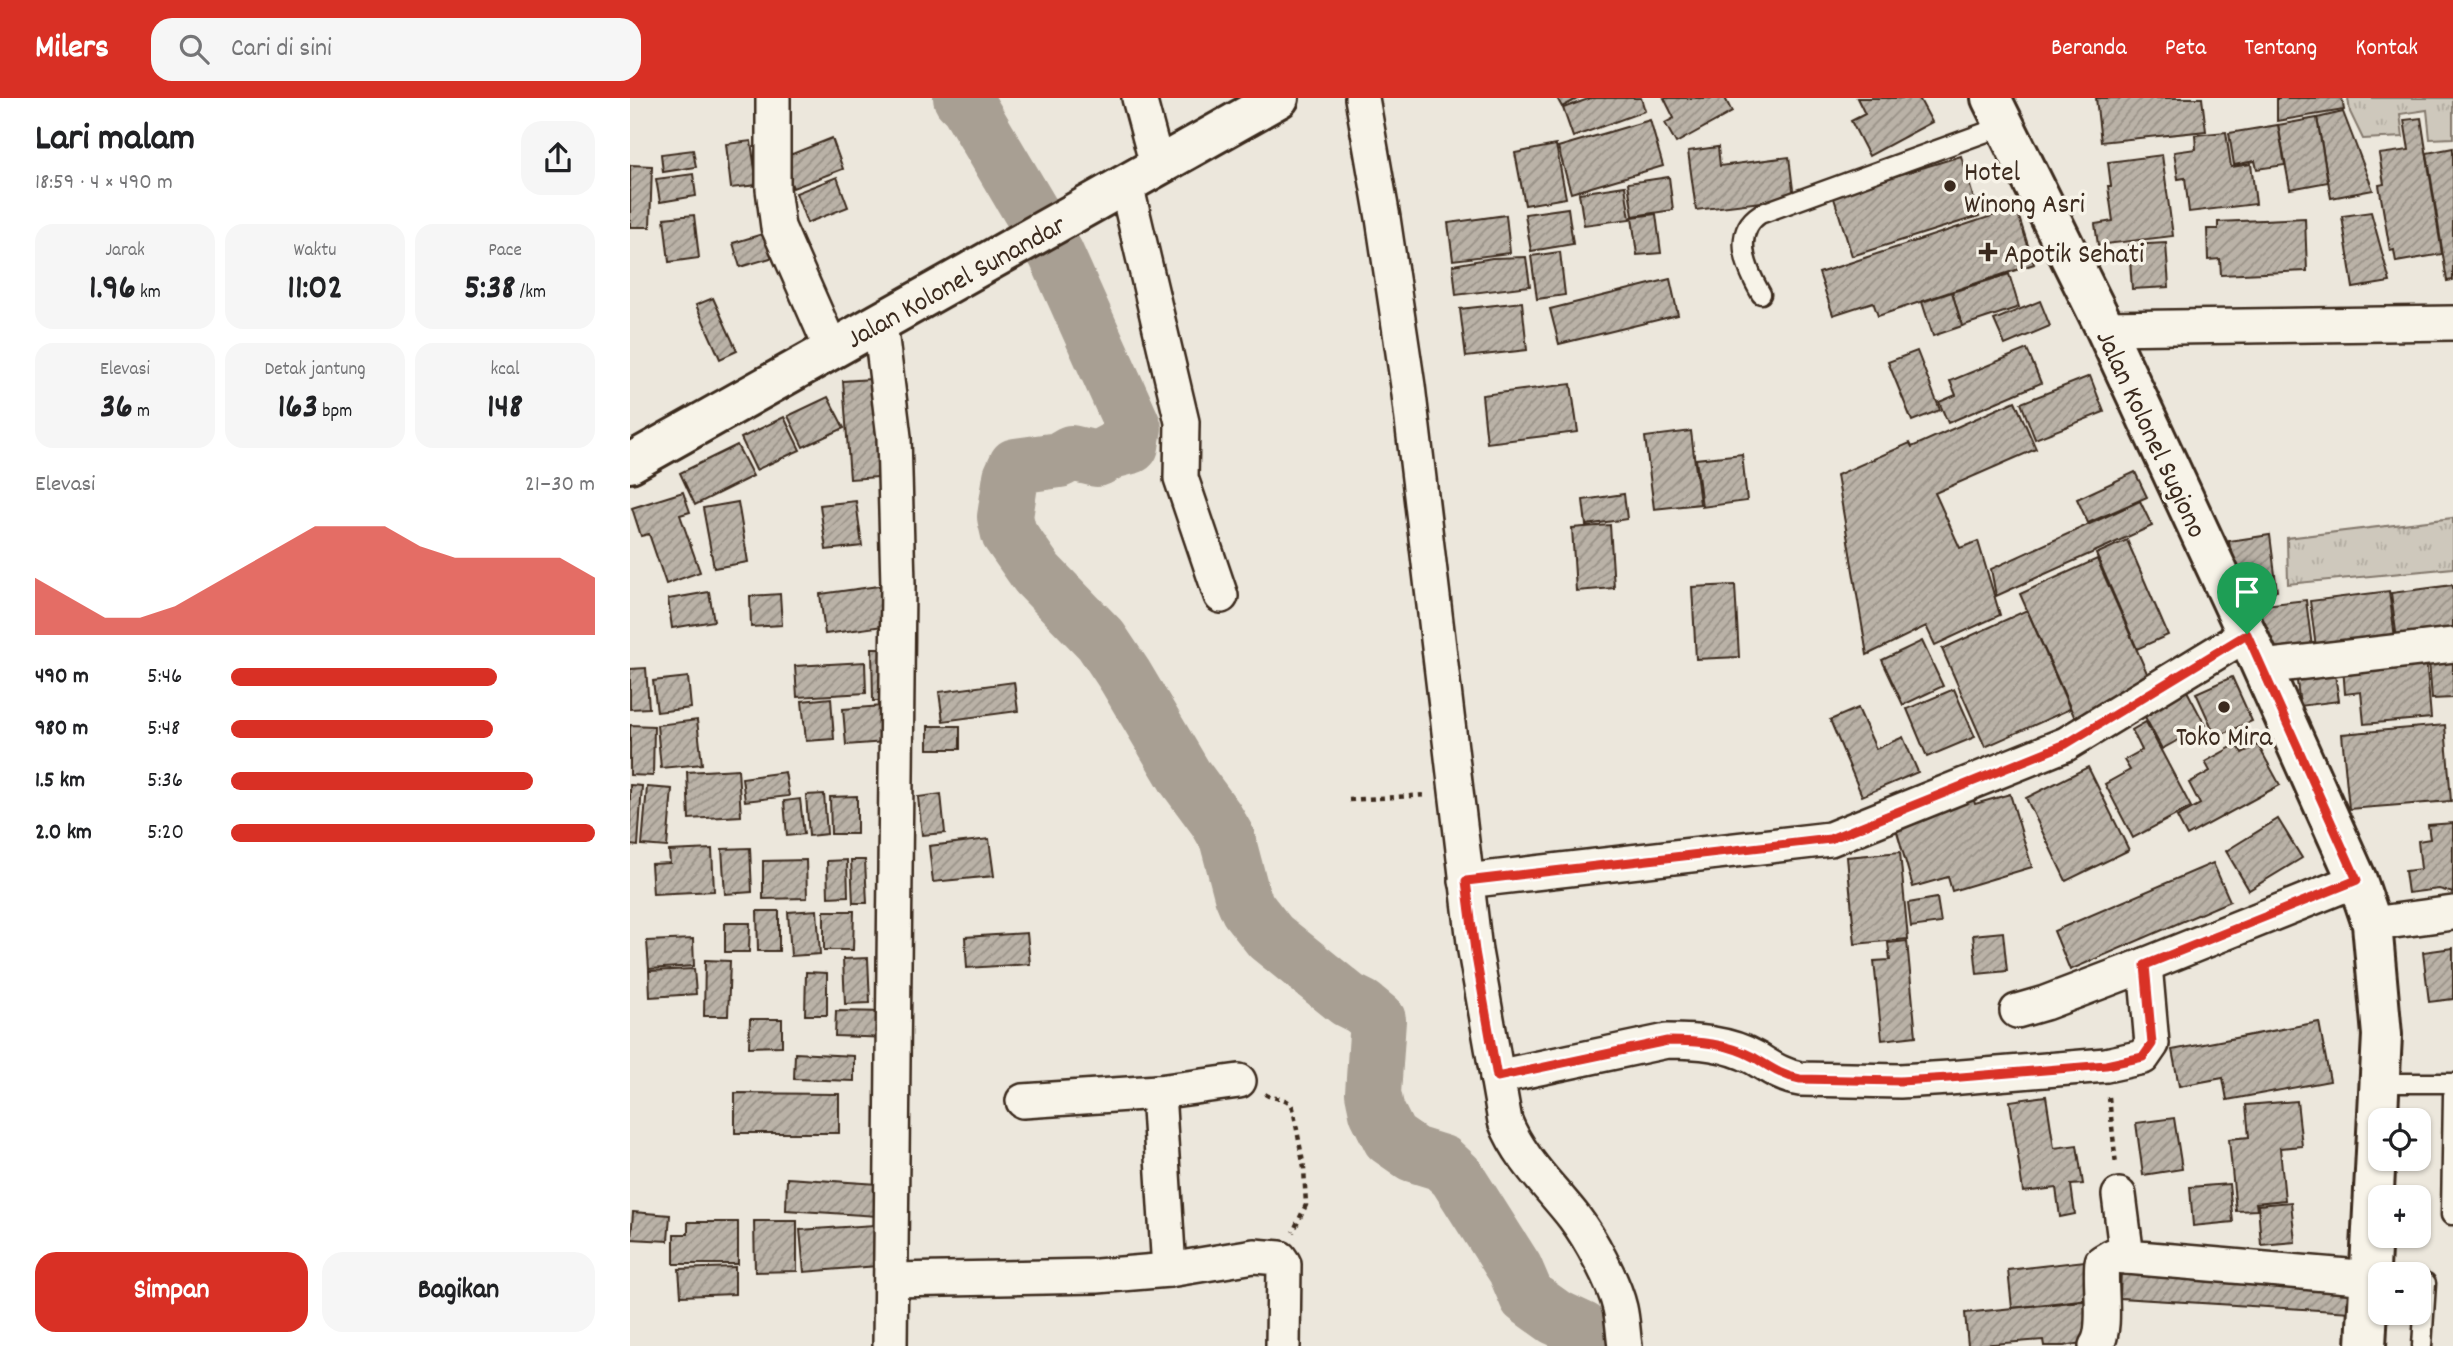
<!DOCTYPE html>
<html lang="id">
<meta charset="utf-8">
<style>
:root{--surface:#fff;--page:#f6f6f6;--text:#202124;--muted:#757577;--accent:#d93025}
body{margin:0;font-family:Dekko,sans-serif;background:var(--page);color:var(--text);height:100vh;display:flex;flex-direction:column;font-size:26px;white-space:nowrap}
*{box-sizing:border-box;margin:0}
p{font-size:23px;color:var(--muted)}
.icon{flex:none;width:38px;height:38px;fill:none;stroke:currentColor;stroke-width:2;stroke-linecap:round;stroke-linejoin:round}
.map{position:relative;flex:1;overflow:hidden}
.panel{display:flex;flex-direction:column;background:var(--surface);width:630px}
.panel>*{flex:none}
.controls{position:absolute;left:1738px;top:1010px;display:grid;gap:14px}
.controls a{display:grid;place-items:center;width:63px;height:63px;border-radius:14px;background:var(--surface);box-shadow:0 2px 5px #0004;font-size:35px}
.pin{position:absolute;display:grid;place-items:center;width:60px;height:60px;color:#fff;margin:-72px -30px;border-radius:50% 50% 50% 0;rotate:-45deg;box-shadow:0 0 7px #0007}
.pin .icon{rotate:45deg}
.round{display:grid;place-items:center;flex:none;width:74px;height:74px;border-radius:21px;background:var(--page)}
.headline{display:flex;align-items:center;justify-content:space-between;height:119px;padding:0 35px}
h1{font-size:38px;font-weight:700;line-height:52px}
.figures{display:grid;grid-template-columns:repeat(3,1fr);gap:10px;height:119px;padding:7px 35px}
.figures div{display:grid;align-content:center;border-radius:18px;background:var(--page);text-align:center}
.figures b{font-size:35px;font-weight:700}
.figures small{font-size:19px;font-weight:400}
.figures p{font-size:19px}
.chart{height:196px;padding:14px 35px}
.chart p{display:flex;justify-content:space-between}
.chart svg{width:100%;height:126px;margin-top:7px;fill:var(--accent);opacity:.7}
.cta{display:flex;gap:14px;margin-top:auto;padding:14px 35px}
.cta a{flex:1;height:80px;border-radius:21px;background:var(--accent);color:#fff;font-size:28px;font-weight:700;line-height:80px;text-align:center}
.cta a+a{background:var(--page);color:var(--text)}
ul{padding:0 35px;list-style:none;font-size:23px}
li{display:grid;grid-template-columns:112px 84px 1fr;align-items:center;height:52px}
li i{height:18px;border-radius:9px;background:var(--accent)}
header{display:flex;align-items:center;gap:42px;box-sizing:border-box;height:98px;padding:0 35px;background:var(--accent);color:#fff}
header strong{font-size:33px}
nav{display:flex;gap:38px;margin-inline-start:auto;font-size:24px}
.search{width:490px;height:63px;background:var(--page);display:flex;align-items:center;gap:18px;box-sizing:border-box;padding:0 24px;border-radius:21px;color:var(--muted);font-size:26px}
main{display:flex;flex:1;min-height:0}
.map>svg:first-child{display:block}
.grass{fill:url(#grass-tufts);stroke:#84796d;stroke-width:2}
.lines{fill:none;stroke-linecap:round;stroke-linejoin:round}
.river{stroke:#a89f93;stroke-width:56}
.building{fill:url(#building-hatch);stroke:#3b2a1e;stroke-width:2}
.lane-casing{stroke:#3b2a1e;stroke-width:23}
.street-casing{stroke:#3b2a1e;stroke-width:38}
.secondary-casing{stroke:#3b2a1e;stroke-width:44}
.path{stroke:#3b2a1e;stroke-width:4.5;stroke-dasharray:5 5;stroke-linecap:butt}
.lane{stroke:#f7f3e8;stroke-width:18}
.street{stroke:#f7f3e8;stroke-width:33}
.secondary{stroke:#f7f3e8;stroke-width:38}
.route-casing{stroke:#fff;stroke-width:14}
.route{stroke:#d93025;stroke-width:9}
.poi-dot{fill:#3b2a1e;stroke:#f7f3e8;stroke-width:2.5}
.labels{text-anchor:middle;stroke-width:7;stroke-linejoin:round;paint-order:stroke}
.poi-label{font-size:28px;fill:#3b2a1e;stroke:#f7f3e8;text-anchor:start}
.street-label{font-size:28px;fill:#3b2a1e;stroke:#f7f3e8}
</style>
<header>
<strong>Milers</strong>
<div class="search"><svg class="icon" aria-label="search" viewBox="0 0 24 24"><circle cx="10" cy="10" r="6"/><path d="M15 15l6 6"/></svg>Cari di sini</div>
<nav><a>Beranda</a><a>Peta</a><a>Tentang</a><a>Kontak</a></nav>
</header>
<main>
<section class="panel">
<div class="headline"><div><h1>Lari malam</h1><p>18:59 · 4 × 490 m</p></div><a class="round"><svg class="icon" aria-label="share" viewBox="0 0 24 24"><path d="M12 15V3M7 8l5-5 5 5M5 13v7h14v-7"/></svg></a></div>
<div class="figures">
<div><p>Jarak</p><b>1.96<small> km</small></b></div>
<div><p>Waktu</p><b>11:02</b></div>
<div><p>Pace</p><b>5:38<small> /km</small></b></div>
</div>
<div class="figures">
<div><p>Elevasi</p><b>36<small> m</small></b></div>
<div><p>Detak jantung</p><b>163<small> bpm</small></b></div>
<div><p>kcal</p><b>148</b></div>
</div>
<div class="chart"><p><span>Elevasi</span>21–30 m</p>
<svg viewBox="0 0 160 44" preserveAspectRatio="none"><path d="M0 44V24L10 31L20 38L30 38L40 34L50 27L60 20L70 13L80 6L90 6L100 6L110 13L120 17L130 17L140 17L150 17L160 24V44z"/></svg>
</div>
<ul>
<li><b>490 m</b>5:46<i style="width:73%"></i></li>
<li><b>980 m</b>5:48<i style="width:72%"></i></li>
<li><b>1.5 km</b>5:36<i style="width:83%"></i></li>
<li><b>2.0 km</b>5:20<i style="width:100%"></i></li>
</ul>
<div class="cta"><a>Simpan</a><a>Bagikan</a></div>
</section>
<div class="map">
<svg width="1823" height="1248" viewBox="0 0 1823 1248">
<defs>
<pattern id="grass-tufts" width="24" height="20" patternUnits="userSpaceOnUse" patternTransform="scale(1.75)"><rect width="24" height="20" fill="#cec8bc"/><path d="M3 7l-1-3M5 7V3M7 7l1-3M15 17l-1-3M17 17v-4M19 17l1-3" fill="none" stroke="#b2aca1"/></pattern>
<pattern id="building-hatch" width="6" height="6" patternUnits="userSpaceOnUse" patternTransform="scale(1.75)"><rect width="6" height="6" fill="#bab2a7"/><path d="M-1 1l2-2M0 6l6-6M5 7l2-2" fill="none" stroke="#989187"/></pattern>
</defs>
<rect width="100%" height="100%" fill="#ece7dc"/>
<filter id="ink" filterUnits="userSpaceOnUse"><feTurbulence type="fractalNoise" baseFrequency=".0143" numOctaves="2"/><feDisplacementMap in="SourceGraphic" scale="14" xChannelSelector="R" yChannelSelector="G"/><feConvolveMatrix kernelMatrix="1 2 1 2 8 2 1 2 1" color-interpolation-filters="sRGB"/></filter>
<g filter="url(#ink)">
<g class="grass">
<polygon points="1718,0 1823,0 1823,40 1800,41 1797,12 1770,16 1773,39 1733,41 1720,14"/>
<polygon points="1823,420 1823,470 1658,486 1657,440"/>
</g>
<g class="lines">
<polyline class="river" points="331,0 338,7 426,156 504,330 501,348 482,353 467,361 441,355 429,362 386,368 381,379 375,419 379,436 407,476 471,542 495,578 555,679 586,721 597,740 612,797 618,811 640,839 718,902 732,909 748,922 743,995 747,1014 760,1040 783,1056 812,1065 826,1078 885,1171 897,1199 925,1219 953,1232 965,1248"/>
</g>
<g class="building">
<polygon points="927,0 949,0 932,9"/>
<polygon points="961,0 1011,0 1015,13 943,39 933,10"/>
<polygon points="1034,0 1095,0 1102,14 1046,45 1035,25 1044,20"/>
<polygon points="1227,0 1289,0 1302,24 1239,58 1221,23 1235,16"/>
<polygon points="1466,0 1572,0 1576,33 1471,44"/>
<polygon points="1647,0 1712,0 1714,12 1647,23"/>
<polygon points="1713,14 1743,92 1701,100 1687,20"/>
<polygon points="1687,20 1698,84 1660,91 1648,27"/>
<polygon points="1791,20 1812,156 1766,164 1764,152 1760,153 1749,87 1754,86 1749,56 1779,52 1774,22"/>
<polygon points="1020,22 1033,68 941,95 928,49"/>
<polygon points="1648,27 1655,67 1627,71 1625,63 1604,67 1599,35"/>
<polygon points="1596,34 1601,69 1621,66 1626,106 1559,114 1555,80 1548,81 1544,54 1566,51 1565,37"/>
<polygon points="202,40 213,71 163,90 152,60"/>
<polygon points="121,43 127,87 101,90 96,46"/>
<polygon points="926,47 936,100 895,107 885,55"/>
<polygon points="1088,49 1090,68 1159,59 1164,100 1066,112 1058,53"/>
<polygon points="1823,50 1823,182 1817,183 1797,55"/>
<polygon points="63,52 66,69 33,74 31,56"/>
<polygon points="1532,57 1543,138 1468,147 1465,126 1483,123 1478,88 1481,88 1478,64"/>
<polygon points="1331,58 1349,118 1222,158 1203,97"/>
<polygon points="0,67 22,68 20,129 0,129"/>
<polygon points="63,76 66,98 30,104 26,81"/>
<polygon points="207,79 218,109 177,125 166,95"/>
<polygon points="1039,79 1043,112 1003,118 998,85"/>
<polygon points="995,88 1000,121 954,127 949,95"/>
<polygon points="938,110 943,146 901,153 895,116"/>
<polygon points="1386,110 1404,166 1248,218 1243,204 1203,217 1189,175"/>
<polygon points="1741,114 1760,184 1723,190 1712,118"/>
<polygon points="1026,116 1031,155 1007,157 1002,119"/>
<polygon points="64,117 69,160 39,164 34,120"/>
<polygon points="876,117 880,155 823,162 818,125"/>
<polygon points="1675,120 1677,173 1591,177 1590,161 1578,162 1577,131 1588,131 1588,124"/>
<polygon points="139,134 147,158 110,169 103,145"/>
<polygon points="1536,145 1539,189 1502,191 1499,147"/>
<polygon points="930,154 935,197 907,201 901,158"/>
<polygon points="896,159 900,188 826,197 823,167 862,160"/>
<polygon points="1379,176 1389,209 1332,228 1322,194"/>
<polygon points="1040,181 1048,217 929,246 920,211"/>
<polygon points="1322,194 1332,228 1303,238 1292,204"/>
<polygon points="83,200 107,253 90,261 66,207"/>
<polygon points="1410,203 1420,228 1375,247 1364,222"/>
<polygon points="892,204 897,252 836,259 830,211"/>
<polygon points="1397,251 1411,285 1318,325 1309,304 1326,297 1320,283"/>
<polygon points="1287,253 1310,312 1282,323 1258,264"/>
<polygon points="1460,278 1474,314 1405,341 1391,305"/>
<polygon points="256,280 262,378 220,381 213,283"/>
<polygon points="941,286 948,334 857,345 852,297"/>
<polygon points="198,299 214,330 173,349 158,318"/>
<polygon points="1385,303 1406,351 1305,395 1330,450 1348,443 1370,517 1305,547 1296,528 1237,557 1207,377 1280,345 1282,349"/>
<polygon points="154,319 170,352 126,372 111,340"/>
<polygon points="1061,333 1070,406 1024,411 1015,339"/>
<polygon points="107,347 123,378 65,407 50,375"/>
<polygon points="1112,356 1117,403 1072,409 1066,361"/>
<polygon points="1505,374 1517,399 1458,425 1447,401"/>
<polygon points="53,394 60,414 50,417 70,474 36,486 19,436 11,438 2,410"/>
<polygon points="994,396 997,421 956,427 953,402"/>
<polygon points="226,403 232,448 196,452 190,407"/>
<polygon points="1510,403 1522,428 1366,498 1361,471"/>
<polygon points="108,404 118,464 84,470 73,410"/>
<polygon points="980,427 984,490 946,493 942,430"/>
<polygon points="1640,437 1647,493 1606,498 1599,443"/>
<polygon points="1497,442 1538,537 1507,551 1466,456"/>
<polygon points="1467,461 1524,591 1447,625 1390,496"/>
<polygon points="256,487 261,527 195,536 190,496"/>
<polygon points="1105,487 1109,559 1066,561 1062,489"/>
<polygon points="1823,487 1823,535 1767,542 1761,495"/>
<polygon points="1759,493 1765,540 1686,550 1680,503"/>
<polygon points="79,494 84,523 42,530 38,501"/>
<polygon points="150,496 152,527 121,529 120,498"/>
<polygon points="1676,502 1682,549 1633,556 1626,508"/>
<polygon points="1397,512 1440,611 1355,649 1312,551"/>
<polygon points="1292,543 1313,588 1273,607 1252,562"/>
<polygon points="242,550 262,550 261,603 243,603"/>
<polygon points="1796,560 1801,620 1734,626 1731,594 1715,596 1713,568"/>
<polygon points="1823,561 1823,600 1802,601 1799,563"/>
<polygon points="235,564 236,595 167,599 165,568"/>
<polygon points="16,570 19,610 0,611 0,571"/>
<polygon points="1704,570 1709,603 1670,608 1666,575"/>
<polygon points="58,579 61,610 27,614 23,583"/>
<polygon points="1602,579 1622,623 1586,639 1566,595"/>
<polygon points="384,584 388,613 313,623 309,594"/>
<polygon points="1324,591 1345,639 1297,659 1277,611"/>
<polygon points="1556,591 1575,627 1532,651 1513,615"/>
<polygon points="201,600 204,641 176,643 172,603"/>
<polygon points="252,608 255,644 216,647 213,611"/>
<polygon points="1228,610 1246,651 1273,639 1288,674 1232,698 1200,622"/>
<polygon points="67,622 72,666 31,670 27,627"/>
<polygon points="1516,624 1561,709 1503,740 1475,686 1500,672 1494,662 1512,652 1502,632"/>
<polygon points="0,627 24,628 23,678 0,677"/>
<polygon points="1815,627 1821,703 1719,711 1712,636"/>
<rect x="298" y="628" width="32" height="23"/>
<polygon points="1607,646 1612,655 1628,647 1650,687 1557,738 1547,719 1570,706 1559,685 1580,673 1575,664"/>
<polygon points="1458,669 1499,752 1436,783 1396,700"/>
<polygon points="108,671 111,718 59,721 57,674"/>
<polygon points="155,674 159,698 115,703 112,680"/>
<polygon points="0,687 12,688 8,748 0,747"/>
<polygon points="17,689 42,691 37,749 12,747"/>
<polygon points="194,696 197,736 179,738 176,697"/>
<polygon points="311,696 315,735 292,737 288,699"/>
<polygon points="1342,696 1345,706 1380,696 1402,769 1322,793 1318,779 1283,789 1263,720"/>
<polygon points="227,698 227,736 201,736 200,699"/>
<polygon points="170,701 174,736 157,738 154,703"/>
<polygon points="1648,721 1672,760 1619,792 1596,753"/>
<polygon points="1823,725 1823,795 1809,791 1778,795 1775,773 1791,771 1788,743 1800,741 1798,727"/>
<polygon points="359,741 364,778 303,784 299,748"/>
<polygon points="120,750 122,794 95,796 92,751"/>
<polygon points="82,751 84,793 23,796 21,766 40,765 39,753"/>
<polygon points="1270,754 1278,841 1225,846 1217,759"/>
<polygon points="176,762 177,800 133,801 133,763"/>
<polygon points="217,762 218,798 198,799 197,763"/>
<polygon points="221,762 235,762 237,805 223,805"/>
<polygon points="1583,765 1600,803 1440,872 1424,833"/>
<polygon points="1307,800 1311,825 1281,829 1278,805"/>
<polygon points="187,812 190,856 161,858 158,814"/>
<polygon points="127,813 149,813 149,853 128,853"/>
<polygon points="194,813 224,813 223,852 194,852"/>
<polygon points="95,825 120,825 119,854 95,854"/>
<polygon points="1373,834 1377,873 1347,876 1343,837"/>
<polygon points="397,835 400,866 337,870 335,839"/>
<polygon points="63,841 64,868 19,871 17,843"/>
<polygon points="1277,843 1286,938 1252,942 1244,863 1260,862 1258,845"/>
<polygon points="1823,850 1823,901 1799,904 1793,854"/>
<polygon points="238,860 240,905 215,906 213,861"/>
<polygon points="75,862 100,863 98,918 74,918"/>
<polygon points="64,871 66,896 20,899 19,873"/>
<polygon points="176,874 197,875 197,917 175,917"/>
<polygon points="206,913 260,914 260,940 205,938"/>
<polygon points="120,921 152,921 152,948 119,949"/>
<polygon points="1689,924 1700,983 1597,1002 1593,980 1549,988 1542,952"/>
<polygon points="165,955 224,958 224,983 164,981"/>
<polygon points="105,995 209,996 209,1035 105,1035"/>
<polygon points="1416,998 1424,1050 1447,1047 1453,1086 1441,1087 1445,1116 1430,1119 1426,1090 1393,1094 1380,1003"/>
<polygon points="1667,1003 1672,1048 1650,1050 1655,1102 1626,1105 1627,1112 1606,1113 1599,1041 1619,1039 1616,1007"/>
<polygon points="1544,1020 1552,1071 1513,1077 1506,1025"/>
<polygon points="157,1080 248,1086 247,1118 156,1112"/>
<polygon points="1599,1086 1603,1124 1563,1128 1560,1089"/>
<polygon points="1661,1104 1665,1144 1631,1147 1628,1107"/>
<polygon points="3,1114 40,1117 38,1143 1,1141"/>
<polygon points="124,1123 167,1123 167,1173 125,1174"/>
<polygon points="58,1124 108,1124 108,1166 44,1166 44,1136 58,1136"/>
<polygon points="244,1127 247,1168 174,1174 170,1132"/>
<polygon points="1463,1162 1467,1200 1382,1210 1378,1172"/>
<polygon points="105,1169 105,1196 51,1198 49,1171"/>
<polygon points="1491,1170 1722,1184 1721,1214 1490,1200"/>
<polygon points="1462,1202 1464,1243 1434,1248 1414,1248 1413,1242 1338,1248 1335,1215"/>
</g>
<g class="lines">
<defs>
<g id="lane">
<path d="M1131,196C1117,172 1101,135 1130,116L1376,27"/>
<polyline points="1751,985 1823,985"/>
<polyline points="1823,997 1821,1117 1823,1117"/>
<polyline points="1788,1184 1796,1185 1792,1248"/>
</g>
<g id="street">
<polyline points="143,0 143,91 148,129 202,252"/>
<polyline points="509,0 527,67"/>
<path d="M732,0L753,120L778,288L845,853L875,1023C890,1061 919,1087 944,1119C960,1140 984,1184 990,1210C993,1223 993,1236 995,1248"/>
<polyline points="496,86 552,324 551,380 591,498"/>
<polyline points="250,225 264,339 268,487 260,1248"/>
<polyline points="1475,230 1823,225"/>
<polyline points="1632,569 1823,547"/>
<polyline points="836,783 1200,741 1436,646 1617,536"/>
<polyline points="1742,826 1823,815"/>
<polyline points="1387,913 1415,905 1515,867 1727,782"/>
<path d="M867,979L1037,943C1067,943 1098,945 1125,960C1140,969 1152,978 1170,981L1270,983L1319,980L1476,967L1513,959L1522,946L1515,867"/>
<polyline points="528,994 539,1172"/>
<polyline points="393,1003 528,994 609,983"/>
<polyline points="1489,1097 1497,1159 1741,1180"/>
<polyline points="262,1182 467,1178 539,1172 624,1158 650,1160 654,1166 653,1248"/>
<path d="M1466,1248C1478,1231 1469,1187 1472,1164L1482,1158L1497,1159"/>
</g>
<g id="secondary">
<polyline points="1361,0 1475,230 1617,536 1727,782 1742,826 1752,937 1736,1248"/>
<polyline points="0,365 649,0"/>
</g>
</defs>
<use href="#lane" class="lane-casing"/>
<use href="#street" class="street-casing"/>
<use href="#secondary" class="secondary-casing"/>
<g class="path">
<polyline points="719,702 797,697"/>
<path d="M635,996C645,1003 657,997 663,1010L674,1070L676,1107L663,1134"/>
<polyline points="1479,999 1486,1067"/>
</g>
<use href="#lane" class="lane"/>
<use href="#street" class="street"/>
<use href="#secondary" class="secondary"/>
</g>
</g>
<g class="lines" filter="url(#ink)">
<defs>
<path id="route" d="M1617,536L1727,782L1515,867L1522,946L1513,959L1476,967L1319,980L1270,983L1170,981C1152,978 1140,969 1125,960C1098,945 1067,943 1037,943L867,979L845,853L836,783L1200,741L1436,646Z"/>
</defs>
<use href="#route" class="route-casing"/>
<use href="#route" class="route"/>
</g>
<g class="poi-dot">
<circle cx="1320" cy="88" r="7"/>
<path d="M1354.5 143.5h7v7h7v7h-7v7h-7v-7h-7v-7h7z"/>
<circle cx="1594" cy="609" r="7"/>
</g>
<g class="labels">
<g class="poi-label">
<text x="1334" y="82">Hotel<tspan x="1334" dy="32">Winong Asri</tspan></text>
<text x="1374" y="164">Apotik Sehati</text>
<text x="1594" y="647" text-anchor="middle">Toko Mira</text>
</g>
<g class="street-label">
<text transform="translate(325 182) rotate(-29)" y="10">Jalan Kolonel Sunandar</text>
<text transform="translate(1523 335) rotate(65)" y="10">Jalan Kolonel Sugiono</text>
</g>
</g>
</svg>
<div class="controls">
<a><svg class="icon" aria-label="locate" viewBox="0 0 24 24"><circle cx="12" cy="12" r="6"/><path d="M12 2v4M12 18v4M2 12h4M18 12h4"/></svg></a>
<a>+</a>
<a>−</a>
</div>
<div class="pin" style="left:1617px;top:536px;background:#1e9e55"><svg class="icon" aria-label="arrive" viewBox="0 0 24 24"><path d="M6 21V4h12l-3 4 3 4H6"/></svg></div>
</div>
</main>
